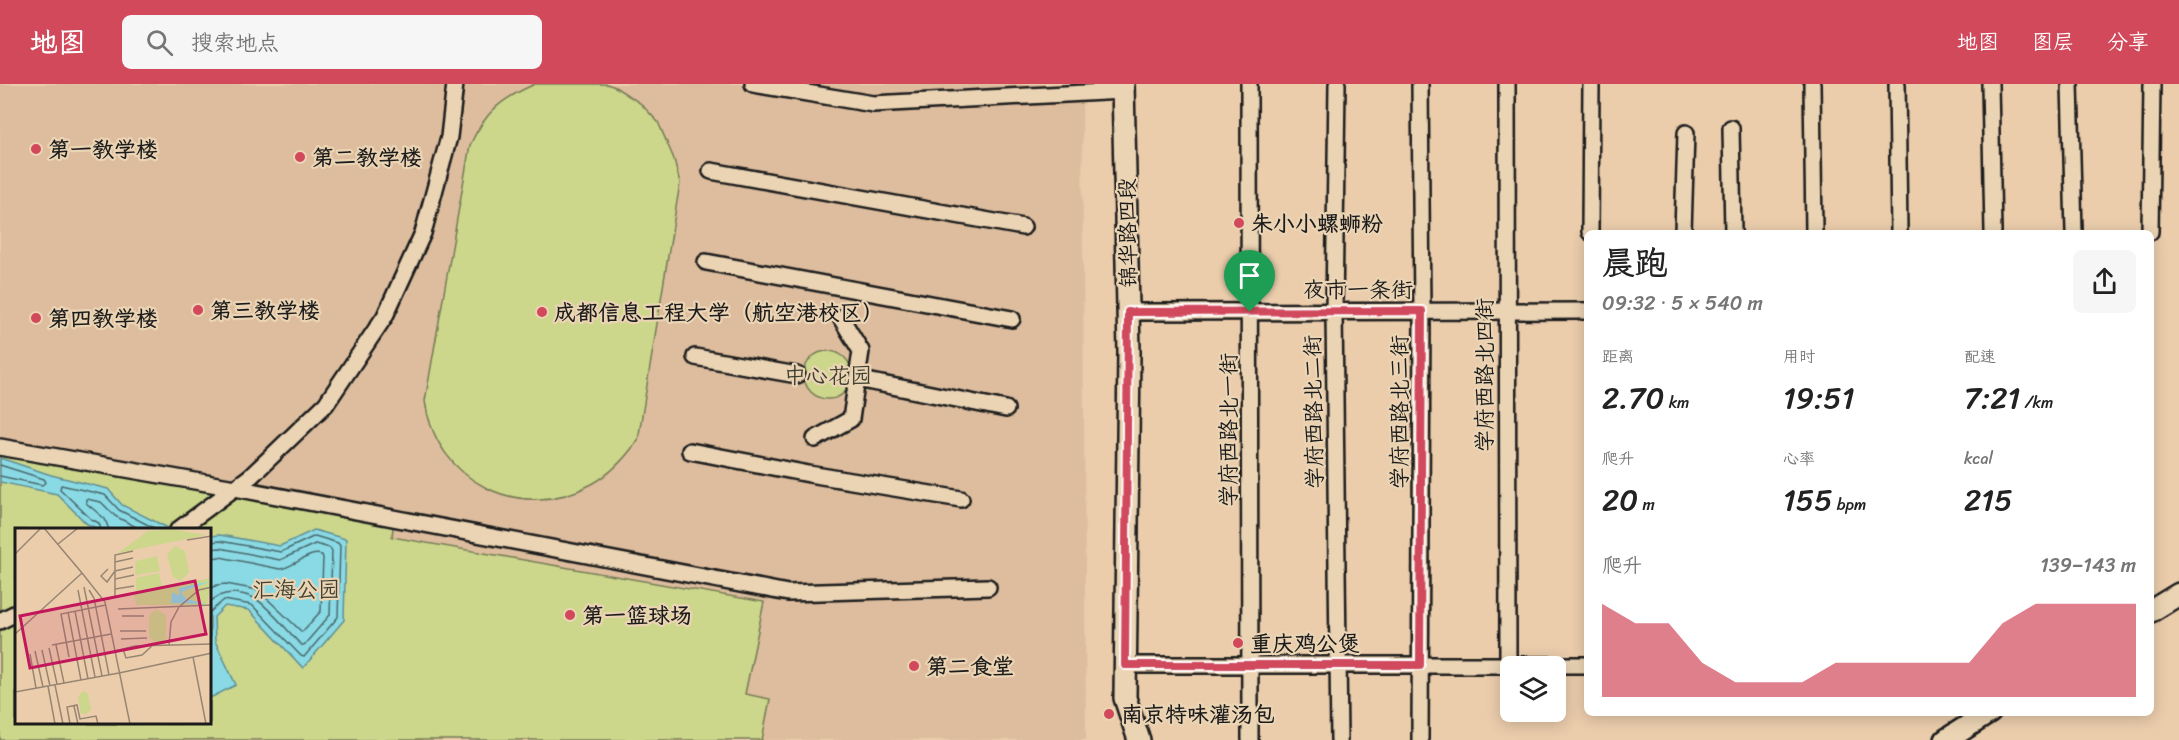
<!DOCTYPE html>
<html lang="zh">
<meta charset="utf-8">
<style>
:root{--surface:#fff;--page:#f6f6f6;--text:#222;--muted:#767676;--accent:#d1495b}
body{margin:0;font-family:Sriracha,"LXGW WenKai TC",sans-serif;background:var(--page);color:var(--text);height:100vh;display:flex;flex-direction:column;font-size:22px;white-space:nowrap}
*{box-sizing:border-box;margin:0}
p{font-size:20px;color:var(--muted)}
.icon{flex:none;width:33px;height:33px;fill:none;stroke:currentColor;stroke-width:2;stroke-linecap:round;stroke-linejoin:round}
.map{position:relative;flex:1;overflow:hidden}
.drawer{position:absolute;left:1584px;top:146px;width:570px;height:486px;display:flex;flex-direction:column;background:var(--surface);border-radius:9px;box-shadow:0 3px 15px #0003}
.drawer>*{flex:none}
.fabs{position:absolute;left:1500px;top:572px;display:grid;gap:12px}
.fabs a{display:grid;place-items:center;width:66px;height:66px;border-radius:9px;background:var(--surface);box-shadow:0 3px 15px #0003;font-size:30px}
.pin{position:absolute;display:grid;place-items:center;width:51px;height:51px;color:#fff;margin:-62px -26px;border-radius:50% 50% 50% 0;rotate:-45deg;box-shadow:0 0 6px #0007}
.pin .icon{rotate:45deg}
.round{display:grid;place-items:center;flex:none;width:63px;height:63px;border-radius:9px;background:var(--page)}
.head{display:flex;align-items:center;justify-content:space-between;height:102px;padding:0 18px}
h1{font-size:33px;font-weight:600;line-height:45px}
.figures{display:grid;grid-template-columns:repeat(3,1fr);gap:9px;height:102px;padding:6px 18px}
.figures div{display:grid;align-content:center}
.figures b{font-size:30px;font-weight:600}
.figures small{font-size:16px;font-weight:400}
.figures p{font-size:16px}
.chart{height:168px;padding:12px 18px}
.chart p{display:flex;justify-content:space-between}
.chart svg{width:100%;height:108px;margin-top:6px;fill:var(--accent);opacity:.7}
header{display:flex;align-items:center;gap:36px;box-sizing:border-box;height:84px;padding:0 30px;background:var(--accent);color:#fff}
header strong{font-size:28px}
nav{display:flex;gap:33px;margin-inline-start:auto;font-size:21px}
.search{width:420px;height:54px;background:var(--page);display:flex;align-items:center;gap:15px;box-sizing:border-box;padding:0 21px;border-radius:9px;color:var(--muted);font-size:22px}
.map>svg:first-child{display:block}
.built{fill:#ddbd9e;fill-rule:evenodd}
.green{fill:#ccd78b;stroke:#747a54;stroke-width:1.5;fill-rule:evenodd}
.water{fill:#8adae5;stroke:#5e8e95;stroke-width:1.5}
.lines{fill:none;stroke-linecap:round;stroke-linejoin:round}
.shore{stroke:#48686c;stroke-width:1.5}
.street-casing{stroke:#1c1c1c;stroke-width:20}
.secondary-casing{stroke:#1c1c1c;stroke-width:26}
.street{stroke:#ebd4b4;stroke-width:15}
.secondary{stroke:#ebd4b4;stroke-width:21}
.route-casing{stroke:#fff;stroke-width:12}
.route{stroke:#d1495b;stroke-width:8}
.poi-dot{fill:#d1495b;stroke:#ebd4b4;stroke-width:2}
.labels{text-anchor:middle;stroke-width:4.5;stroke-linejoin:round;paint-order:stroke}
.poi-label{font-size:22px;font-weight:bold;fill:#1c1c1c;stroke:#ebd4b4;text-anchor:start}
.street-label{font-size:22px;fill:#1c1c1c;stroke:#ebd4b4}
.park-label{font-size:22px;fill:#3f4132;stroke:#ebd4b4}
.inset-road{fill:none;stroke:#988672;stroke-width:1.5}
.view{fill:#c2185b;fill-opacity:0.15;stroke:#c2185b;stroke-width:3}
.inset-edge{fill:none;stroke:#1c1c1c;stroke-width:3}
</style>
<header>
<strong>地图</strong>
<div class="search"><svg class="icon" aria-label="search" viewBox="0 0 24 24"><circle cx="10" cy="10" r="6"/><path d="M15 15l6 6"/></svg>搜索地点</div>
<nav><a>地图</a><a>图层</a><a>分享</a></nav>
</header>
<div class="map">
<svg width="2179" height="656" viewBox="0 0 2179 656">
<rect width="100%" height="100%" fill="#ebcdac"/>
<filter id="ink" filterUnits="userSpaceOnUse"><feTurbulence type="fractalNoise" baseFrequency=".0167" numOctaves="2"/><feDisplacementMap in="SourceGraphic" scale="12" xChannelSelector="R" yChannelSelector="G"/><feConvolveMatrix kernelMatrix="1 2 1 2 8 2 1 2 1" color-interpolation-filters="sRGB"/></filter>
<g filter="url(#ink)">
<path class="built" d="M0,0H1082L1086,656H0ZM16,446H210V640H16Z"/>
<g class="green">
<path d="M535,0H607L615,3L640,19L658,38L674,75L680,99L638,356C626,373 611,390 592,400C520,440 436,397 425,317L470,61C486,27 501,15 535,0Z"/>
<circle cx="828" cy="291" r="24"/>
<path d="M0,363L394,434L392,453L764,518L745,610L770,615L762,656H0ZM16,446H210V640H16Z"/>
</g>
<g class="water">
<polygon points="0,374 51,391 108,405 122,421 172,446 101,446 87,440 57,410 0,398"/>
<polygon points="314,446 346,455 344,536 303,584 249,526 225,522 214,533 215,557 236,601 210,614 210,452 220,451 280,462"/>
</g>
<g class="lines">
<g class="shore">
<polyline points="0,381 44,395 46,398 42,401 0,392"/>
<polyline points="101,446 99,439 91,435 60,405 61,401 105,411 119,426 158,446"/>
<polyline points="109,446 105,435 86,419 86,415 101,418 115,432 142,446"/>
<polyline points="210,458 220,457 281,468 315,452 338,459 340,462 338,533 304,573 301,572 252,521 224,516 210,528"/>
<path d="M210,465L220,464L280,476L315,460L330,464L332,467L330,531L304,561H301C290,550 267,520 254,514C239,507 222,507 210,518"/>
<path d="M210,474L220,473L280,485C294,483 308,467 322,471L323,474L321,527L302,548L258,506L226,500L217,501L210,505"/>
</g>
<defs>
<g id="street">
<polyline points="753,0 873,20 1123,7"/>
<polyline points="1249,0 1250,656"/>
<polyline points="1337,0 1334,228 1339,656"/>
<polyline points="1420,0 1422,227 1420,656"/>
<polyline points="1507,0 1508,581"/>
<polyline points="1812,0 1814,148"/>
<polyline points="1897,0 1899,148"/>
<polyline points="1990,0 1993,148"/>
<polyline points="2070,0 2074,148"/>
<polyline points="1731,44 1733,148"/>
<polyline points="711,87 1023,143"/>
<polyline points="1590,148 1591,0"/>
<polyline points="1683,148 1686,49"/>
<polyline points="2150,148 2152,0"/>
<polyline points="706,178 1012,235"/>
<polyline points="1128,228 1587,227"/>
<polyline points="695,273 797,291"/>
<polyline points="857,295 1006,325"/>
<polyline points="815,355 851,335 861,267 841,234"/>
<polyline points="0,363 235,404 788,509 988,503"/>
<polyline points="690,367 809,390 961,415"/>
<polyline points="178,446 251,392 326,320 385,232 423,149 449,53 455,0"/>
<polyline points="0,537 16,529"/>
<polyline points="1125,581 1587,581"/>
</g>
<g id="secondary">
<polyline points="1123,0 1129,268 1125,614 1139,656"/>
<polyline points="2151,527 2179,510"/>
<polyline points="1946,656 1990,628"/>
</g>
</defs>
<use href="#street" class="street-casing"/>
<use href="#secondary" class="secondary-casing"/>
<use href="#street" class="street"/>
<use href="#secondary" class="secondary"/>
</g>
</g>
<g class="lines" filter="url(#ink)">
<defs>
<polygon id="route" points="1422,227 1420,581 1125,581 1128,228"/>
</defs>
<use href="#route" class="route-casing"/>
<use href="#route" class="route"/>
</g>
<g class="poi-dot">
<circle cx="36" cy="65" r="6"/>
<circle cx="300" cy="73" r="6"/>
<circle cx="1239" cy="139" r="6"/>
<circle cx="198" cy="226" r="6"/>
<circle cx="542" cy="228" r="6"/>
<circle cx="36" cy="234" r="6"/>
<circle cx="570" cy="531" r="6"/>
<circle cx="1238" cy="559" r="6"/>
<circle cx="914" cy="582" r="6"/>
<circle cx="1109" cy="630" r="6"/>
</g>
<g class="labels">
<g class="poi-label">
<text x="48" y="73">第一教学楼</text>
<text x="312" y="81">第二教学楼</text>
<text x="1251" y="147">朱小小螺蛳粉</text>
<text x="210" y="234">第三教学楼</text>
<text x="554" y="236">成都信息工程大学（航空港校区）</text>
<text x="48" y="242">第四教学楼</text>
<text x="582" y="539">第一篮球场</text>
<text x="1250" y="567">重庆鸡公煲</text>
<text x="926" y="590">第二食堂</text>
<text x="1121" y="638">南京特味灌汤包</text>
</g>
<g class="street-label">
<text transform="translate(1127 149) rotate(-91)" y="8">锦华路四段</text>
<text x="1358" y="213">夜市一条街</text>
<text transform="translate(1484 291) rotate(-90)" y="8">学府西路北四街</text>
<text transform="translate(1313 328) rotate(-91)" y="8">学府西路北二街</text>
<text transform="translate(1399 328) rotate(-90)" y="8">学府西路北三街</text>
<text transform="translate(1228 346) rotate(-90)" y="8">学府西路北一街</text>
</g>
<g class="park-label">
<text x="828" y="299">中心花园</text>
<text x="296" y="513">汇海公园</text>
</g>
</g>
<g transform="translate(15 444)">
<rect width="196" height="196" fill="#ebcdac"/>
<path d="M155,1L191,7L103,25L133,3ZM160,18L170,23L174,44L166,53L158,49L152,26ZM142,28L145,43L120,47L121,33ZM144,45L147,58L121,63V50ZM196,50L192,77H121L119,65ZM141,81L151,87V111L142,116L134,109V88ZM68,163L73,166L76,181L71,187L66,185L63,169Z" fill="#ccd78b"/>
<path d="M196,53L166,64L171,71L191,76L156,75L157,64L164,68V60Z" fill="#8adae5"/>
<path class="inset-road" d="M172,12L197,8M43,16L63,0M0,26L26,0M100,34L118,30M93,41L86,48L92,54L100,43L118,39M67,45L90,74L115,196M100,51V27L118,23M69,59L87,148M100,61L119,58M63,62L80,149M74,62L79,70L94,147M100,69V51L119,47M103,81L197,77M60,83L73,151M53,84L66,152M107,88H129M105,103H131M0,106L67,45L29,0M106,111L132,110M37,117L96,106M41,117L49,155M154,117L156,94L164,79L184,62L197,59M34,120L42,156M108,121L111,130L127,127L137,118M27,122L35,158M20,123L28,159M100,123L120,118L197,116M15,126L21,160M54,129L46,86L91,77M178,129L191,196M104,145L197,125M40,157L48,196M33,158L40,196M0,164L104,145M59,178L63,196M55,196L52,179L62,177L65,191L81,188L83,196"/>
<path class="view" d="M180,53L191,106L15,140L5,88Z"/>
<rect width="196" height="196" class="inset-edge"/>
</g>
</svg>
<div class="fabs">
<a><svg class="icon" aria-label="layers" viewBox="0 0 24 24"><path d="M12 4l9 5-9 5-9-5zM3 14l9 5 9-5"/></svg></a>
</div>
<div class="pin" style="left:1250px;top:228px;background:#1e9e55"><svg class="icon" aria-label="arrive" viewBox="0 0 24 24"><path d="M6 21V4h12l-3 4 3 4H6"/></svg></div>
<section class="drawer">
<div class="head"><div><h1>晨跑</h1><p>09:32 · 5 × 540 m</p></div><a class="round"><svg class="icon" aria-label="share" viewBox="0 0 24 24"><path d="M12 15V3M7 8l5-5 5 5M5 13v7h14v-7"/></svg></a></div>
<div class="figures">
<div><p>距离</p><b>2.70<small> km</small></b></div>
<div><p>用时</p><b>19:51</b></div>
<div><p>配速</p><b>7:21<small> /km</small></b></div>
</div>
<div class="figures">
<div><p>爬升</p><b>20<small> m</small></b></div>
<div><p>心率</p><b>155<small> bpm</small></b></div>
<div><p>kcal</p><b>215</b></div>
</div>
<div class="chart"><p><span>爬升</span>139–143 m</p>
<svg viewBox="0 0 160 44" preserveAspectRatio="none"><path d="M0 44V6L10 14L20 14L30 30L40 38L50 38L60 38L70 30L80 30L90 30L100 30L110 30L120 14L130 6L140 6L150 6L160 6V44z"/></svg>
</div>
</section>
</div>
